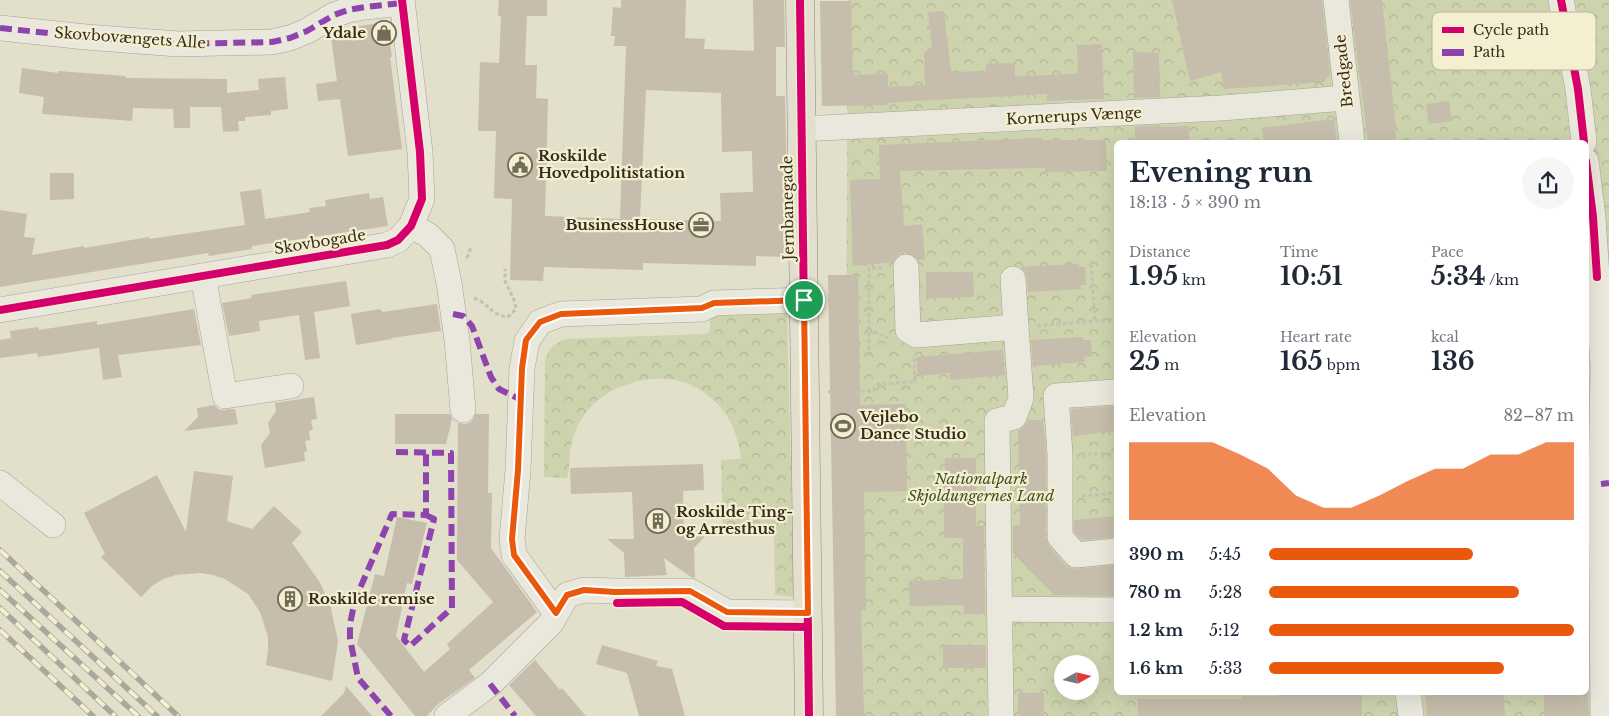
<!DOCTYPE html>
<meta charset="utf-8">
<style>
:root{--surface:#fff;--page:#f6f6f7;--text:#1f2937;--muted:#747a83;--accent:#ea580c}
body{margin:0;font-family:"Libre Baskerville",serif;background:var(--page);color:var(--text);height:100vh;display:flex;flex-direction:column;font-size:19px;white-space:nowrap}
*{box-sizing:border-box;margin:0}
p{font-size:16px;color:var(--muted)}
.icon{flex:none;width:28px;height:28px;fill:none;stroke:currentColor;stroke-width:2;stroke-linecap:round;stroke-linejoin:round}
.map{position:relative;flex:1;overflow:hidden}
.details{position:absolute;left:1114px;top:140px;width:475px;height:555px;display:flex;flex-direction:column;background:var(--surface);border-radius:8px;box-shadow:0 5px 20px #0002}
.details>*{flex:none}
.needle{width:32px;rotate:82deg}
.fabs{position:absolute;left:1054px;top:655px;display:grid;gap:10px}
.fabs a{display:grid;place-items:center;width:45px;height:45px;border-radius:50%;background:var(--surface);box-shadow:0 5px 20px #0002;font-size:25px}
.pin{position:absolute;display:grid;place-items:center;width:42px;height:42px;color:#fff;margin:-21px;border:2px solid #fff;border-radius:50%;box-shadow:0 1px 5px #0007}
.round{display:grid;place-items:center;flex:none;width:52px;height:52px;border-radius:26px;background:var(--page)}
.overview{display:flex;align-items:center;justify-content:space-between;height:85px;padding:0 15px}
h1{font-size:28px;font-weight:700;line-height:38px}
.metrics{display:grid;grid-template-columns:repeat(3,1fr);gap:8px;height:85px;padding:5px 15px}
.metrics div{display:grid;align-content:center}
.metrics b{font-size:25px;font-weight:700}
.metrics small{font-size:14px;font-weight:400}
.metrics p{font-size:14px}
.chart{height:140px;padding:10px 15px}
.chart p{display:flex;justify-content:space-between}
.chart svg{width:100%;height:90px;margin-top:5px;fill:var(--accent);opacity:.7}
ul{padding:0 15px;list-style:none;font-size:16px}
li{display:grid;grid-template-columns:80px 60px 1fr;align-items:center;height:38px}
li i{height:12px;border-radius:6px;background:var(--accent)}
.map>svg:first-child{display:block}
.forest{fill:url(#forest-crowns);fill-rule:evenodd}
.building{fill:#c6bdac;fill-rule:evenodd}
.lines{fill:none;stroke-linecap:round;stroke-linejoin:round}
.minor-casing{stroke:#a7a394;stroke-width:26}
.major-casing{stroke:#8d887b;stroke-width:29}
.path{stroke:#c3c0b4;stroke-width:3;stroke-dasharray:4 2.5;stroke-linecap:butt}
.minor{stroke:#eae8dd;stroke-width:25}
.major{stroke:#e2dfce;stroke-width:28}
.rail-casing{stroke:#aaa79d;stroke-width:5.5}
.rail{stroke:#f4efd0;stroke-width:4;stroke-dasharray:11;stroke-linecap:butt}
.quiet{stroke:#8e44ad;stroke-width:6;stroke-dasharray:12 6;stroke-linecap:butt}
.cycleway-casing{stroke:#f4efd0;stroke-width:11}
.cycleway{stroke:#d6006c;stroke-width:8}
.route-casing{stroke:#fff;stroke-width:10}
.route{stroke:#ea580c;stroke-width:6}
.labels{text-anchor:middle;stroke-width:4.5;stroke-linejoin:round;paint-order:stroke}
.poi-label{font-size:15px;font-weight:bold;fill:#352c1d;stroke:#f4efd0;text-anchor:start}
.street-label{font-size:15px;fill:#352c1d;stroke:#f4efd0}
.park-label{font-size:15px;font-style:italic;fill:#3f5124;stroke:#f4efd0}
.key{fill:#f4efd0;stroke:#bbb49a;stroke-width:1}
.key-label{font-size:14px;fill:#352c1d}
</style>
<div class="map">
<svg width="1609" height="716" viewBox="0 0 1609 716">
<defs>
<pattern id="forest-crowns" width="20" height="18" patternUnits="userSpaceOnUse" patternTransform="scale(1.25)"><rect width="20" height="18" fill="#cdd3ad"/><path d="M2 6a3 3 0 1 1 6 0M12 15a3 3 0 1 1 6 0" fill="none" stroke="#b1b594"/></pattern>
</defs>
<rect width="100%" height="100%" fill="#e2dfcb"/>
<g class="forest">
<path d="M848,0H1609V716H844ZM1116,142H1586V692H1116ZM1062,664H1090V691H1062Z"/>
<path d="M787,310L794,597L775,595L774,529L723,531L721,460L741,459C736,400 683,363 626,385C611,390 598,398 588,410C578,422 572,436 570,452C569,461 570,469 567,478L544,477L545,363C548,348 552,345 565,339L706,334L710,331V312Z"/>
</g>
<g class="building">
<path d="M499,0H547V16H527L525,65H537L536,98L548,99L545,216L620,219L626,46H614L615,36H611L613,7L621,8V0H686L685,38L705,39L704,49L754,51L753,0H784L785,47H776V96H785L788,257L756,256V266L643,263V270L544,267L543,281L510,280L512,199L494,198L496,131H478L480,62L499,63L501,16H498ZM646,90L721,93L722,152L752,151L753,192L720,193L721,221L640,219Z"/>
<polygon points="1172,0 1322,0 1330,73 1324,82 1224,89 1221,72 1190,81"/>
<polygon points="1350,0 1382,0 1396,127 1395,127 1396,142 1368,142"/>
<polygon points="820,1 851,1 853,75 888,74 888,87 925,85 924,52 932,51 928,12 944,11 951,71 953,71 953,72 986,71 986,64 1015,63 1015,76 1078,74 1077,45 1102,44 1104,99 1047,101 1047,94 915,101 888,103 888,105 822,106"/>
<polygon points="387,22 392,57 390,57 402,149 348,156 340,99 318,101 316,84 337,81 331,37 360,33 359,26"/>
<polygon points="1133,52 1159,53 1160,97 1134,98"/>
<polygon points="22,68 58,73 58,71 126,76 126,78 227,79 227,93 259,90 258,79 285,77 288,109 271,111 271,115 245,117 245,121 238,121 239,131 223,132 221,107 190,107 190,128 174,128 173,109 133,108 132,121 42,114 44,97 19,93"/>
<polygon points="1449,101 1452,121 1429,124 1426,104"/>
<polygon points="1334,119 1337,142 1264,142 1262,128"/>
<polygon points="1161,125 1161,127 1189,126 1189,142 1135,142 1135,127"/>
<polygon points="1042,138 1042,140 1106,140 1107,171 1045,172 1045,168 900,171 904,226 922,224 925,260 918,260 913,255 905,253 898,255 893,262 853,266 850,180 880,179 879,145"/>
<polygon points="50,173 74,173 74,199 50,200"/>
<polygon points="261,189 265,219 310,212 309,208 326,206 325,200 369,193 370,199 383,197 388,226 252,246 252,249 209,256 208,253 0,287 0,210 27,214 24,237 35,238 32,255 84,246 84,248 149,237 149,239 245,225 240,192"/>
<polygon points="1079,264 1079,267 1085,267 1086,285 1080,285 1081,289 1028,292 1027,278 1025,271 1021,267"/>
<polygon points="926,272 973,272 974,297 926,298"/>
<polygon points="828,275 858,275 860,405 906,404 907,491 864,492 866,610 861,610 864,716 836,716"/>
<polygon points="346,281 350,306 314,312 320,358 305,360 299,315 259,321 260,331 229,336 222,303 252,298 251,295"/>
<polygon points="437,304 441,331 391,338 392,339 356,345 351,314 380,309 383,312"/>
<polygon points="194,309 201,345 118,355 122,377 103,380 99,348 38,357 37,353 0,358 0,340 11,338 10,331 38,327 39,330 97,321 97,325"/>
<polygon points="1083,337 1083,340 1091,340 1092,356 1084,357 1085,362 1033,366 1031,340"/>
<polygon points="1003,350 1005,375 950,380 950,373 918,376 916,357"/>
<polygon points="314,397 317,419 311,420 313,430 309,431 310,440 305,441 307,451 304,452 305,461 265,468 261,445 270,433 268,423 276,411 275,403"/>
<polygon points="214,405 220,410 235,409 238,424 184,431 198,417 197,408"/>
<polygon points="1116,406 1116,431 1073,436 1071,409"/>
<polygon points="395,414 450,414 452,419 446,444 395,444"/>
<polygon points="476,414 489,414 488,493 492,493 491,548 537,612 469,670 475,678 438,704 427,716 415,716 357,644 375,574 384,576 397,517 427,523 412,584 407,583 396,636 424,672 450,649 447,644 493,602 457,560 458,423 465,424 471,422"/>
<polygon points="1028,420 1043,420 1046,455 1046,537 1049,546 1065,565 1071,568 1077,569 1116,565 1116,596 1054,595 1013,553 1013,526 1020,525 1018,431 1024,427"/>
<polygon points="945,458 976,458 976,526 984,526 985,614 964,614 964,605 910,606 909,581 963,579 963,538 944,538"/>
<polygon points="703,464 704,490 683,491 684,537 705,536 694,548 695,578 691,577 664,558 667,575 625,577 624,553 607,539 634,539 632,492 571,494 570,468"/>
<polygon points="194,471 233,476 227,521 252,529 274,506 302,532 292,543 319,581 330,604 338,641 332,681 266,665 268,650 268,637 260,612 248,594 225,579 213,575 200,573 176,575 163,579 152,586 141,597 101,557 105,554 84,513 157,475 186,532"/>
<polygon points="1116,516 1116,537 1082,540 1074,532 1074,520"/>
<polygon points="602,645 658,661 656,666 672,669 685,716 639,716 627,673 596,664"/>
<rect x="943" y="645" width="43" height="23"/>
<polygon points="535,660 560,690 562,688 586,716 536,716 509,685"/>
<polygon points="346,686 372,716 321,716 344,693"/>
<polygon points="1277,692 1362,692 1362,716 1138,716 1138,699 1242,699 1242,696 1278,696"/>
<polygon points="1425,692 1503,692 1505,716 1427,716"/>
<polygon points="1544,692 1588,692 1589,716 1544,716"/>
<rect x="1018" y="693" width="26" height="23"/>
</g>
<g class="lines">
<defs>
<g id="minor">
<polyline points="1336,0 1352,142"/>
<polyline points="1561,0 1578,89 1584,142"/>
<polyline points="0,28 86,37 178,44 272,42 290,38 307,31 334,15 348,10 365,7 402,3"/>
<polyline points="801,129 1221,108 1346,98"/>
<polyline points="1586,161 1593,217 1603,366 1601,484 1603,716"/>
<polyline points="411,226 428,235 442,249 449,283 457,340 463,410"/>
<polyline points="906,267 908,330 917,335 1016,327 1021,398 1014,417 997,421 1001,716"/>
<polyline points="203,276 225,396 291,386"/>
<polyline points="1013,279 1016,327"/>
<polyline points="0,310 387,245 398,240 411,226 422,199 420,152 402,0"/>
<polyline points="1116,392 1056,396 1060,455 1060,537 1076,555 1116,551"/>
<polyline points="0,483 53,525"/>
<polyline points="1000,609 1116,610"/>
<polyline points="556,613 514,555 512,539 518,470 522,368 527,341 540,322 561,314 702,309 714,303 804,300"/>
<polyline points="1408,692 1411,716"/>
<polyline points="447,716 490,684 551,623 567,595 584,590 615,591 690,591 727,612 808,613"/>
</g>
<polyline id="major" points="800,0 809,716"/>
</defs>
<use href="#minor" class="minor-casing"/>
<use href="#major" class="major-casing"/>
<g class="path">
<polyline points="467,258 471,247"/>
<polyline points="1091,264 1095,321"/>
<path d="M474,298C488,303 492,316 508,317L516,309L514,300L505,281V269"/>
<polyline points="1037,326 1116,319"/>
<polyline points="868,329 888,338"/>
<polyline points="869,356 869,268 885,268"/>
<polyline points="828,392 873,391 878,384 915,382 914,355"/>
<polyline points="1081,454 1110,454 1116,446"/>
<polyline points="1082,496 1116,493"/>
<polyline points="1469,692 1470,706"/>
</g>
<use href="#minor" class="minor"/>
<use href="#major" class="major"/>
<defs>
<g id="rail">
<polyline points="0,550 178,716"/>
<polyline points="0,571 157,716"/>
<polyline points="0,590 138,716"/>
<polyline points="0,608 115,716"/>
<polyline points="0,630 93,716"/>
</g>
</defs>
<use href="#rail" class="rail-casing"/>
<use href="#rail" class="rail"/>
<g class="quiet">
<polyline points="0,28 86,37 178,44 272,42 290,38 307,31 334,15 348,10 365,7 402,3"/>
<polyline points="453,314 463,316 472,326 491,377 499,389 521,400"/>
<polyline points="396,452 451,453 452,608 410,646 404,640 434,519 426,515"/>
<polyline points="1601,484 1609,483"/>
<polyline points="490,684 515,716"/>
<polyline points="391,716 358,678 350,639 350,624 355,600 392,514 426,515 426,452"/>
</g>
<defs>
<g id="cycleway">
<polyline points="800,0 809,716"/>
<polyline points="1561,0 1578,89 1584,142"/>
<polyline points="1586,161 1593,217 1597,277"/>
<polyline points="0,310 387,245 398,240 411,226 422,199 420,152 402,0"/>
<polyline points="617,603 682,602 724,626 808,627"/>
</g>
</defs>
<use href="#cycleway" class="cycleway-casing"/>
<use href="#cycleway" class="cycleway"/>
</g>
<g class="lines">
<defs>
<polygon id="route" points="804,300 808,613 727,612 690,591 615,592 584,590 567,595 556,613 514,555 512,539 518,470 522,368 526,340 540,322 561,314 702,308 714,303"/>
</defs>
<use href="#route" class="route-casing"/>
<use href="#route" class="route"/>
</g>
<defs>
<symbol id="shop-ring" viewBox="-11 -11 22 22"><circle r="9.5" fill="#f4efd0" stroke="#726b5a" stroke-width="1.5"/><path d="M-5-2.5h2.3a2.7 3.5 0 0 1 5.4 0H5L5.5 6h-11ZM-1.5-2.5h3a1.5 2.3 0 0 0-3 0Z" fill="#726b5a"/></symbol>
<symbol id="civic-ring" viewBox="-11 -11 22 22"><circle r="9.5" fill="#f4efd0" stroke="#726b5a" stroke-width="1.5"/><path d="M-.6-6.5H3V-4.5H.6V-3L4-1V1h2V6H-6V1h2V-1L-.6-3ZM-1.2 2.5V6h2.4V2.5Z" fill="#726b5a"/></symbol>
<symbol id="office-ring" viewBox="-11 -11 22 22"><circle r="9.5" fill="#f4efd0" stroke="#726b5a" stroke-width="1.5"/><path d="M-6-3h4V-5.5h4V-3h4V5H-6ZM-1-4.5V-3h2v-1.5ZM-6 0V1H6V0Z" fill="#726b5a"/></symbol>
<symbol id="stadium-ring" viewBox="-11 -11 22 22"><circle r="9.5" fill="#f4efd0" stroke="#726b5a" stroke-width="1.5"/><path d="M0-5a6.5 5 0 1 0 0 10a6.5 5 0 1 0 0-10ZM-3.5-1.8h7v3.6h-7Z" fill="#726b5a"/></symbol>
<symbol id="building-ring" viewBox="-11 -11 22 22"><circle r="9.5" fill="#f4efd0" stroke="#726b5a" stroke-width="1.5"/><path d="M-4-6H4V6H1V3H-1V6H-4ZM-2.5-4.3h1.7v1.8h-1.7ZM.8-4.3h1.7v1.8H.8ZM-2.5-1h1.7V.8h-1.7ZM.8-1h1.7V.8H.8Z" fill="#726b5a"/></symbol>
</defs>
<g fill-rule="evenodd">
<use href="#shop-ring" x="370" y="19" width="28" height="28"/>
<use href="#civic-ring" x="506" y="151" width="28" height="28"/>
<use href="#office-ring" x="687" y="211" width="28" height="28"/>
<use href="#stadium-ring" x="829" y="412" width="28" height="28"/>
<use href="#building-ring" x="644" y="507" width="28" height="28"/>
<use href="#building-ring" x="276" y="585" width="28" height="28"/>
</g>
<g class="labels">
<g class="poi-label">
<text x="366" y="38" text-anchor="end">Ydale</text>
<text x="538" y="161">Roskilde<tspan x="538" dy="17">Hovedpolitistation</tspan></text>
<text x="684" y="230" text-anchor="end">BusinessHouse</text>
<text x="860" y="422">Vejlebo<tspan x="860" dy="17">Dance Studio</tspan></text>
<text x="676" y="517">Roskilde Ting-<tspan x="676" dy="17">og Arresthus</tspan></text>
<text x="308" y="604">Roskilde remise</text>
</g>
<g class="street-label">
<text transform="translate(130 38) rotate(4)" y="5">Skovbovængets Alle</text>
<text transform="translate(1344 71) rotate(-96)" y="5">Bredgade</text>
<text transform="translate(1074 116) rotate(-3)" y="5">Kornerups Vænge</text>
<text transform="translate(788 208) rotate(-91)" y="5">Jernbanegade</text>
<text transform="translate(320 242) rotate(-9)" y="5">Skovbogade</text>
</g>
<g class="park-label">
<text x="981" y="484">Nationalpark<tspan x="981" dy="17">Skjoldungernes Land</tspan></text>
</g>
</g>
<rect x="1432" y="12" width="164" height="58" rx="8" class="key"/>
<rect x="1442" y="27" width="22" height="6" fill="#d6006c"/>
<rect x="1442" y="49" width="22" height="7" fill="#8e44ad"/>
<g class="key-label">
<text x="1473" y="35">Cycle path</text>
<text x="1473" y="57">Path</text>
</g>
</svg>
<div class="fabs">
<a><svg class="needle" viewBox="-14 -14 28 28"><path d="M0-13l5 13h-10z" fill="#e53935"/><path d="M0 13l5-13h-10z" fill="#747a83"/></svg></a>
</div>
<div class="pin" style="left:804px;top:300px;background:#1e9e55"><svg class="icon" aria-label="arrive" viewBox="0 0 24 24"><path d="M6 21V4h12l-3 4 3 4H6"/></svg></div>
<section class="details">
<div class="overview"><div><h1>Evening run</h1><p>18:13 · 5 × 390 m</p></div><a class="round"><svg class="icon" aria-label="share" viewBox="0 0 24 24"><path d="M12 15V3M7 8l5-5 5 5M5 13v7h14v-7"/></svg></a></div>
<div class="metrics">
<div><p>Distance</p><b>1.95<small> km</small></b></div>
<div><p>Time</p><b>10:51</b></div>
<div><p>Pace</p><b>5:34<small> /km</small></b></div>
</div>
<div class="metrics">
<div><p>Elevation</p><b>25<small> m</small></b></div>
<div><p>Heart rate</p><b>165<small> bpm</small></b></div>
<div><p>kcal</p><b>136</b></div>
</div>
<div class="chart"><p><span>Elevation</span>82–87 m</p>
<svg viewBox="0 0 160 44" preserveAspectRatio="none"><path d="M0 44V6L10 6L20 6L30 6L40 12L50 19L60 32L70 38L80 38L90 32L100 25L110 19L120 19L130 12L140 12L150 6L160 6V44z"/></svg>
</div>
<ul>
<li><b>390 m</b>5:45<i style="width:67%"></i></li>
<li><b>780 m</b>5:28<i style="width:82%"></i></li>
<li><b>1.2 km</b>5:12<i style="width:100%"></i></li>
<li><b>1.6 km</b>5:33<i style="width:77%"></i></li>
</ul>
</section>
</div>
